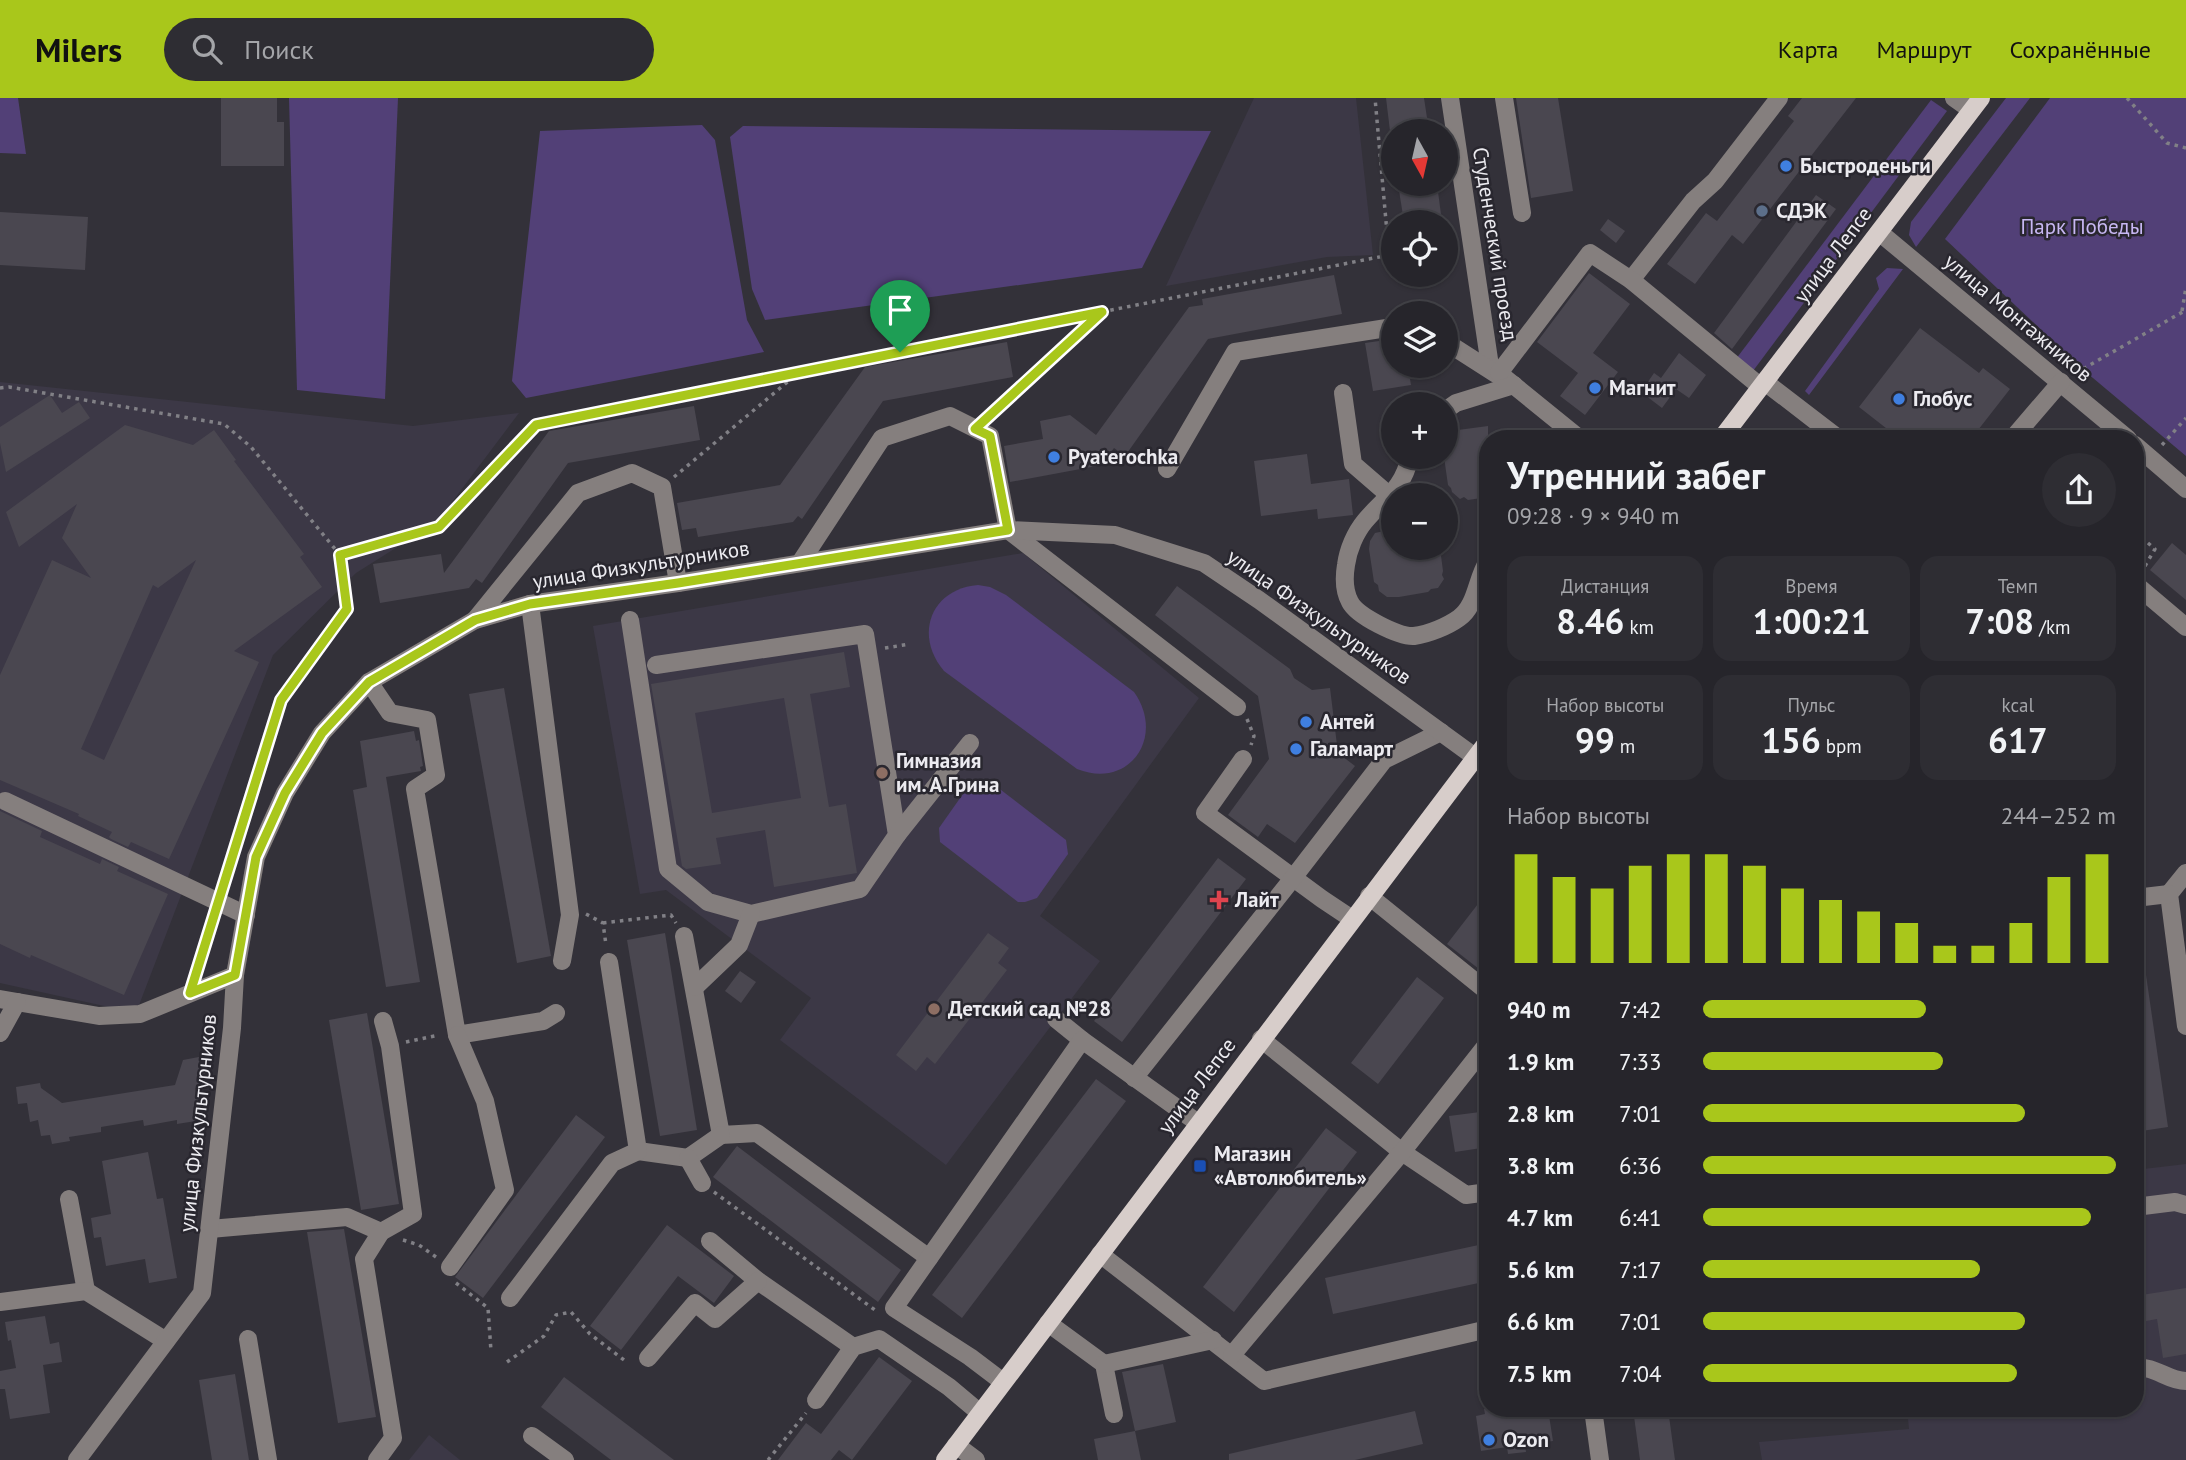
<!DOCTYPE html>
<html lang="ru">
<meta charset="utf-8">
<style>
:root{--surface:#26252b;--page:#2e2d33;--text:#f1f3f6;--muted:#a4a5a9;--line:#424247;--accent:#a9c71b}
body{margin:0;font-family:"PT Sans",sans-serif;background:var(--page);color:var(--text);height:100vh;display:flex;flex-direction:column;font-size:26px;white-space:nowrap}
*{box-sizing:border-box;margin:0}
p{font-size:23px;color:var(--muted)}
.icon{flex:none;width:38px;height:38px;fill:none;stroke:currentColor;stroke-width:2;stroke-linecap:round;stroke-linejoin:round}
.map{position:relative;flex:1;overflow:hidden}
.details{position:absolute;left:1479px;top:332px;width:665px;height:987px;display:flex;flex-direction:column;background:var(--surface);border-radius:28px;box-shadow:0 2px 5px #0004,0 0 0 2px var(--line)}
.details>*{flex:none}
.needle{width:46px;rotate:172deg}
.tools{position:absolute;left:1381px;top:21px;display:grid;gap:14px}
.tools a{display:grid;place-items:center;width:77px;height:77px;border-radius:50%;background:var(--surface);box-shadow:0 2px 5px #0004,0 0 0 2px var(--line);font-size:35px}
.pin{position:absolute;display:grid;place-items:center;width:60px;height:60px;color:#fff;margin:-72px -30px;border-radius:50% 50% 50% 0;rotate:-45deg;box-shadow:0 0 7px #0007}
.pin .icon{rotate:45deg}
.round{display:grid;place-items:center;flex:none;width:74px;height:74px;border-radius:37px;background:var(--page)}
.headline{display:flex;align-items:center;justify-content:space-between;height:119px;padding:0 28px}
h1{font-size:38px;font-weight:700;line-height:52px}
.metrics{display:grid;grid-template-columns:repeat(3,1fr);gap:10px;height:119px;padding:7px 28px}
.metrics div{display:grid;align-content:center;border-radius:18px;background:var(--page);text-align:center}
.metrics b{font-size:35px;font-weight:700}
.metrics small{font-size:19px;font-weight:400}
.metrics p{font-size:19px}
.chart{height:196px;padding:14px 28px}
.chart p{display:flex;justify-content:space-between}
.chart svg{width:100%;height:126px;margin-top:7px;stroke:var(--accent);stroke-width:6}
ul{padding:0 28px;list-style:none;font-size:23px}
li{display:grid;grid-template-columns:112px 84px 1fr;align-items:center;height:52px}
li i{height:18px;border-radius:9px;background:var(--accent)}
header{display:flex;align-items:center;gap:42px;box-sizing:border-box;height:98px;padding:0 35px;background:var(--accent);color:#111}
header strong{font-size:33px}
nav{display:flex;gap:38px;margin-inline-start:auto;font-size:24px}
.search{width:490px;height:63px;background:var(--page);display:flex;align-items:center;gap:18px;box-sizing:border-box;padding:0 24px;border-radius:38px;color:var(--muted);font-size:26px}
.map>svg:first-child{display:block}
.built{fill:#3c3846}
.green{fill:#524077}
.building{fill:#4a4750;fill-rule:evenodd}
.lines{fill:none;stroke-linecap:round;stroke-linejoin:round}
.path{stroke:#818086;stroke-width:3.5;stroke-dasharray:3.5 5;stroke-linecap:butt}
.minor{stroke:#857f7e;stroke-width:18}
.major{stroke:#d7cdca;stroke-width:18}
.route-casing{stroke:#fff;stroke-width:14}
.route{stroke:#a9c71b;stroke-width:9}
.shop-dot{fill:#3f7fe0;stroke:#29272f;stroke-width:2.5}
.service-dot{fill:#5c6f8a;stroke:#29272f;stroke-width:2.5}
.education-dot{fill:#8d6e63;stroke:#29272f;stroke-width:2.5}
.health-dot{fill:#e0444e;stroke:#29272f;stroke-width:2.5}
.transit-dot{fill:#1a4fb4;stroke:#29272f;stroke-width:2.5}
.labels{text-anchor:middle;stroke-width:5;stroke-linejoin:round;paint-order:stroke}
.poi-label{font-size:21px;font-weight:bold;fill:#ecebf0;stroke:#29272f;text-anchor:start}
.park-label{font-size:21px;fill:#c7b7f3;stroke:#29272f}
.street-label{font-size:21px;fill:#ecebf0;stroke:#29272f}
</style>
<header>
<strong>Milers</strong>
<div class="search"><svg class="icon" aria-label="search" viewBox="0 0 24 24"><circle cx="10" cy="10" r="6"/><path d="M15 15l6 6"/></svg>Поиск</div>
<nav><a>Карта</a><a>Маршрут</a><a>Сохранённые</a></nav>
</header>
<div class="map">
<svg width="2186" height="1362" viewBox="0 0 2186 1362">
<rect width="100%" height="100%" fill="#333139"/>
<g class="built">
<polygon points="1254,0 1356,0 1373,157 1327,159 1166,188"/>
<polygon points="0,284 413,328 519,315 437,424 356,475 273,557 136,915 0,885"/>
<polygon points="1023,455 1199,600 1040,818 1100,863 946,1067 780,942 811,900 666,792 640,796 593,528"/>
<polygon points="2186,1066 2186,1362 1762,1362 1759,1344 1909,1331 1907,1311 2135,1311 2135,1072"/>
<polygon points="429,1337 460,1362 409,1362"/>
</g>
<g class="green">
<polygon points="0,0 18,0 26,56 0,55"/>
<polygon points="289,0 398,0 385,301 297,292"/>
<polygon points="2006,0 2030,0 1916,149 1909,137 1911,124"/>
<polygon points="2050,0 2186,0 2186,358 2087,275 1945,141"/>
<polygon points="1931,2 1947,13 1750,277 1733,265"/>
<polygon points="702,27 715,42 747,222 764,254 526,300 512,283 540,33"/>
<polygon points="743,28 1211,33 1142,170 765,222 752,191 730,39"/>
<polygon points="1887,170 1903,171 1809,297 1805,293 1879,191 1876,180"/>
<path d="M978,487L990,489L1006,497L1134,594C1166,639 1129,692 1077,671L944,573C914,538 930,491 978,487Z"/>
<polygon points="982,681 988,682 1066,742 1068,756 1037,800 1025,804 1018,804 940,744 939,730 970,686"/>
</g>
<g class="building">
<polygon points="221,0 277,0 277,24 284,24 284,68 221,68"/>
<polygon points="1386,0 1424,0 1429,33 1390,33"/>
<polygon points="1516,0 1558,0 1573,93 1531,100"/>
<polygon points="1802,0 1856,0 1743,146 1732,137 1695,186 1667,166 1706,115 1717,123 1794,23 1788,18"/>
<polygon points="1398,86 1437,86 1442,124 1404,124"/>
<polygon points="1816,97 1836,111 1732,251 1714,235"/>
<polygon points="0,114 88,119 85,172 0,167"/>
<polygon points="1608,121 1625,133 1616,145 1600,132"/>
<polygon points="1589,175 1630,206 1593,255 1618,274 1585,317 1560,298 1578,275 1537,244"/>
<polygon points="1334,177 1342,216 1208,241 1125,358 1114,350 1102,367 1010,384 1004,348 1043,341 1040,323 1070,317 1096,337 1189,209 1203,207 1202,201"/>
<polygon points="1920,230 1979,275 1983,270 2010,291 1971,341 1900,341 1859,309"/>
<polygon points="1393,241 1393,268 1408,268 1411,287 1373,293 1365,245"/>
<polygon points="1007,244 1013,279 883,303 802,421 798,418 793,424 698,439 696,430 682,432 677,405 780,387 865,269"/>
<polygon points="1679,255 1706,277 1689,300 1676,291 1662,310 1641,294 1654,275 1661,280"/>
<polygon points="50,297 62,315 79,304 90,320 6,374 0,345 0,329"/>
<polygon points="694,308 700,342 568,365 482,485 476,481 469,490 380,505 373,466 441,456 444,475 549,333"/>
<path d="M125,327L193,347L214,332L236,362L234,363L304,456L300,459L322,489L234,553L259,564L169,761L131,744L128,749L111,741L109,739L112,734L78,718L79,716L0,682V577L52,462L91,480L62,440L77,406L19,449L6,414ZM196,462L104,662L81,651L153,487L158,490Z"/>
<polygon points="1488,328 1488,399 1468,402 1464,399 1460,401 1452,394 1451,390 1448,387 1444,359 1446,338 1455,336 1458,332"/>
<polygon points="1307,356 1311,386 1349,381 1353,417 1318,421 1317,411 1261,418 1254,363"/>
<polygon points="1393,431 1393,450 1440,450 1443,473 1442,477 1444,481 1438,490 1431,491 1428,494 1399,499 1387,499 1379,493 1378,487 1374,484 1369,451 1370,443 1375,435"/>
<polygon points="2172,445 2186,457 2186,502 2150,472"/>
<polygon points="1177,488 1290,571 1294,580 1312,592 1330,590 1338,655 1355,668 1295,745 1267,726 1258,739 1228,717 1269,661 1258,598 1155,517"/>
<path d="M844,554L850,589L810,596L829,709L846,706L857,775L774,789L765,732L716,740L721,766L686,771L682,768L651,586ZM784,600L801,700L712,715L695,615Z"/>
<polygon points="504,590 551,858 517,865 469,596"/>
<polygon points="414,633 416,643 419,642 423,668 420,669 421,673 386,679 420,884 386,889 353,692 367,689 360,643"/>
<polygon points="0,713 42,733 40,739 100,766 102,761 119,769 117,773 168,796 124,897 31,857 30,860 0,846"/>
<polygon points="1218,760 1246,781 1122,944 1094,923"/>
<polygon points="1488,793 1488,859 1479,871 1447,846"/>
<polygon points="665,835 697,1032 660,1038 627,842"/>
<polygon points="988,835 1009,850 998,865 1007,872 935,966 927,959 916,973 896,957"/>
<polygon points="2144,863 2168,1029 2135,1034 2135,864"/>
<polygon points="740,873 756,884 741,905 725,893"/>
<polygon points="1417,879 1444,900 1378,986 1351,965"/>
<polygon points="367,915 399,1106 361,1112 329,922"/>
<polygon points="204,958 207,977 201,978 204,995 201,995 203,1012 194,1013 196,1023 177,1026 177,1022 144,1028 143,1022 101,1029 101,1034 69,1039 70,1043 52,1046 50,1037 41,1038 38,1022 30,1024 27,1005 18,1006 16,989 40,985 41,990 62,1005 175,987 183,962"/>
<polygon points="1096,981 1126,1003 962,1220 932,1197"/>
<polygon points="1488,1013 1488,1049 1455,1054 1449,1018"/>
<polygon points="576,1017 605,1039 483,1200 455,1179"/>
<polygon points="1326,1030 1357,1054 1234,1214 1203,1189"/>
<polygon points="737,1048 901,1172 878,1204 713,1079"/>
<polygon points="148,1054 157,1101 163,1100 177,1180 149,1185 145,1161 106,1168 101,1139 94,1140 91,1120 111,1116 102,1063"/>
<polygon points="667,1127 734,1178 714,1205 678,1178 621,1252 590,1228"/>
<polygon points="344,1131 376,1319 338,1325 307,1134"/>
<polygon points="1488,1145 1488,1183 1333,1216 1325,1180"/>
<polygon points="2186,1190 2186,1256 2163,1260 2157,1221 2135,1225 2135,1198"/>
<polygon points="45,1218 50,1246 59,1244 62,1264 43,1267 50,1315 10,1321 5,1291 0,1291 0,1273 16,1270 11,1242 8,1243 5,1224"/>
<polygon points="879,1259 912,1283 852,1362 839,1352 831,1362 778,1362 806,1325 821,1336"/>
<polygon points="1163,1266 1176,1324 1135,1333 1122,1274"/>
<polygon points="235,1276 249,1362 212,1362 199,1282"/>
<polygon points="564,1279 674,1362 611,1362 541,1309"/>
<polygon points="1484,1311 1548,1311 1553,1343 1525,1347 1526,1354 1508,1356 1507,1349 1481,1353 1476,1318 1485,1316"/>
<polygon points="1633,1311 1668,1311 1675,1362 1640,1362"/>
<polygon points="1415,1313 1423,1346 1355,1362 1229,1362 1229,1356"/>
<polygon points="1135,1333 1141,1362 1098,1362 1094,1341"/>
</g>
<g class="lines">
<g class="path">
<polyline points="2127,0 2167,45 2186,50"/>
<polyline points="2182,213 2186,189"/>
<polyline points="2076,275 2186,212"/>
<polyline points="0,290 9,289 224,326 251,349 340,457 439,429 536,326 1389,157 1375,0"/>
<polyline points="990,318 1094,222"/>
<polyline points="990,318 1100,216"/>
<polyline points="2162,347 2186,320"/>
<polyline points="674,379 797,276"/>
<polyline points="2135,434 2155,451 2142,473"/>
<polyline points="885,550 910,546"/>
<polyline points="1247,621 1254,638 1251,647"/>
<polyline points="223,789 281,602 347,511 340,457"/>
<polyline points="586,816 603,825 606,847"/>
<polyline points="603,825 671,817 676,825"/>
<polyline points="197,873 214,820"/>
<polyline points="406,944 439,937"/>
<polyline points="714,1094 875,1212 878,1212"/>
<polyline points="403,1142 419,1147 436,1159"/>
<polyline points="456,1185 488,1210 491,1253"/>
<polyline points="507,1264 544,1238 556,1217 571,1214 590,1236 624,1262"/>
<polyline points="768,1362 806,1315"/>
</g>
<g class="minor">
<polyline points="1450,0 1490,268 1580,341"/>
<polyline points="1504,0 1522,115"/>
<polyline points="1954,0 1971,12"/>
<polyline points="1879,134 2128,341"/>
<polyline points="1631,182 1693,103 1715,83 1779,0"/>
<polyline points="1446,244 1496,276"/>
<polyline points="1499,275 1590,155 1631,182 1761,289"/>
<polyline points="1765,284 1839,341"/>
<polyline points="1343,295 1353,366 1390,398"/>
<polyline points="1446,312 1456,305 1514,287"/>
<polyline points="2012,341 2061,284"/>
<polyline points="2135,347 2186,391"/>
<path d="M1410,359C1402,393 1385,399 1365,423C1355,435 1348,452 1346,467C1344,479 1344,493 1350,504C1357,518 1399,539 1414,538C1429,536 1448,528 1459,520C1477,507 1476,481 1488,463"/>
<polyline points="1167,371 1235,254 1393,229"/>
<polyline points="800,465 882,340 950,318 990,338 1008,432 1237,609"/>
<polyline points="2135,486 2186,529"/>
<polyline points="530,506 570,817 562,863"/>
<polyline points="475,522 578,395 632,375 662,389 678,485"/>
<polyline points="630,522 668,771 708,804 751,816 860,791 897,737 865,536 656,567"/>
<polyline points="369,584 390,615 427,622 436,677 415,691 457,937 543,923 556,915"/>
<polyline points="1243,661 1205,715 1322,801 1352,821"/>
<polyline points="5,703 246,817"/>
<polyline points="897,737 970,645"/>
<polyline points="2186,775 2169,796 2186,928"/>
<polyline points="1369,798 1488,894"/>
<polyline points="2135,800 2169,796"/>
<polyline points="684,838 721,1037 757,1035 929,1160"/>
<polyline points="695,889 739,847 751,816"/>
<polyline points="0,901 99,918 140,916 235,877"/>
<polyline points="1056,921 1082,942"/>
<polyline points="0,935 17,904"/>
<polyline points="1261,941 1402,1054 1466,1097 1488,1094"/>
<polyline points="1134,980 1293,780 1384,662 1441,634"/>
<polyline points="638,1053 688,1060 721,1037"/>
<polyline points="688,1060 702,1085"/>
<polyline points="69,1101 86,1193"/>
<polyline points="2135,1109 2175,1104 2186,1107"/>
<polyline points="210,1131 347,1119 381,1134"/>
<polyline points="710,1143 758,1183 853,1249"/>
<polyline points="1100,1156 1264,1283 1488,1231"/>
<polyline points="450,1169 505,1092 485,1003 457,937"/>
<polyline points="510,1200 612,1065 638,1053 609,864"/>
<polyline points="0,1204 86,1193 166,1243"/>
<polyline points="1048,1225 1104,1266 1114,1316"/>
<polyline points="248,1241 268,1362"/>
<polyline points="1232,1257 1402,1054 1488,945"/>
<polyline points="648,1260 695,1205 715,1221 758,1183"/>
<polyline points="1104,1266 1213,1242"/>
<path d="M2135,1270C2155,1267 2167,1283 2186,1283"/>
<polyline points="1003,1284 970,1259 894,1210 1082,942 1198,1025"/>
<polyline points="816,1302 853,1249 879,1241 949,1289 980,1315"/>
<polyline points="1593,1311 1600,1362"/>
<polyline points="532,1338 565,1362"/>
<polyline points="956,1347 976,1362"/>
<polyline points="77,1362 202,1195 232,930 235,877 256,759 285,695 322,635 369,584 475,522 530,506 678,485 1008,432 1115,437 1204,465 1259,502 1475,659"/>
<polyline points="377,1362 393,1340 364,1161 381,1134 413,1116 390,948 383,923"/>
</g>
<g class="major">
<polyline points="1721,341 1981,0"/>
<polyline points="945,1362 1488,643"/>
</g>
</g>
<g class="lines">
<defs>
<polygon id="route" points="1102,214 975,331 990,338 1008,432 678,485 530,506 475,522 369,584 322,635 285,695 256,759 235,877 190,895 281,602 347,511 340,457 439,429 536,327"/>
</defs>
<use href="#route" class="route-casing"/>
<use href="#route" class="route"/>
</g>
<g class="shop-dot">
<circle cx="1786" cy="68" r="7"/>
<circle cx="1595" cy="290" r="7"/>
<circle cx="1899" cy="301" r="7"/>
<circle cx="1054" cy="359" r="7"/>
<circle cx="1306" cy="624" r="7"/>
<circle cx="1296" cy="651" r="7"/>
<circle cx="1489" cy="1342" r="7"/>
</g>
<circle class="service-dot" cx="1762" cy="113" r="7"/>
<g class="education-dot">
<circle cx="882" cy="675" r="7"/>
<circle cx="934" cy="911" r="7"/>
</g>
<path class="health-dot" d="M1215.5 791.5h7v7h7v7h-7v7h-7v-7h-7v-7h7z"/>
<rect class="transit-dot" x="1193" y="1061" width="14" height="14" rx="3.5"/>
<g class="labels">
<g class="poi-label">
<text x="1800" y="75">Быстроденьги</text>
<text x="1776" y="120">СДЭК</text>
<text x="1609" y="297">Магнит</text>
<text x="1913" y="308">Глобус</text>
<text x="1068" y="366">Pyaterochka</text>
<text x="1320" y="631">Антей</text>
<text x="1310" y="658">Галамарт</text>
<text x="896" y="670">Гимназия<tspan x="896" dy="24">им. А.Грина</tspan></text>
<text x="1235" y="809">Лайт</text>
<text x="948" y="918">Детский сад №28</text>
<text x="1214" y="1063">Магазин<tspan x="1214" dy="24">«Автолюбитель»</tspan></text>
<text x="1503" y="1349">Ozon</text>
</g>
<g class="park-label">
<text x="2082" y="136">Парк Победы</text>
</g>
<g class="street-label">
<text transform="translate(1495 146) rotate(81)" y="7">Студенческий проезд</text>
<text transform="translate(1833 157) rotate(-53)" y="7">улица Лепсе</text>
<text transform="translate(2018 220) rotate(40)" y="7">улица Монтажников</text>
<text transform="translate(641 467) rotate(-9)" y="7">улица Физкультурников</text>
<text transform="translate(1319 519) rotate(35)" y="7">улица Физкультурников</text>
<text transform="translate(1197 988) rotate(-53)" y="7">улица Лепсе</text>
<text transform="translate(198 1025) rotate(-84)" y="7">улица Физкультурников</text>
</g>
</g>
</svg>
<div class="tools">
<a><svg class="needle" viewBox="-14 -14 28 28"><path d="M0-13l5 13h-10z" fill="#e53935"/><path d="M0 13l5-13h-10z" fill="#a4a5a9"/></svg></a>
<a><svg class="icon" aria-label="locate" viewBox="0 0 24 24"><circle cx="12" cy="12" r="6"/><path d="M12 2v4M12 18v4M2 12h4M18 12h4"/></svg></a>
<a><svg class="icon" aria-label="layers" viewBox="0 0 24 24"><path d="M12 4l9 5-9 5-9-5zM3 14l9 5 9-5"/></svg></a>
<a>+</a>
<a>−</a>
</div>
<div class="pin" style="left:900px;top:254px;background:#1e9e55"><svg class="icon" aria-label="arrive" viewBox="0 0 24 24"><path d="M6 21V4h12l-3 4 3 4H6"/></svg></div>
<section class="details">
<div class="headline"><div><h1>Утренний забег</h1><p>09:28 · 9 × 940 m</p></div><a class="round"><svg class="icon" aria-label="share" viewBox="0 0 24 24"><path d="M12 15V3M7 8l5-5 5 5M5 13v7h14v-7"/></svg></a></div>
<div class="metrics">
<div><p>Дистанция</p><b>8.46<small> km</small></b></div>
<div><p>Время</p><b>1:00:21</b></div>
<div><p>Темп</p><b>7:08<small> /km</small></b></div>
</div>
<div class="metrics">
<div><p>Набор высоты</p><b>99<small> m</small></b></div>
<div><p>Пульс</p><b>156<small> bpm</small></b></div>
<div><p>kcal</p><b>617</b></div>
</div>
<div class="chart"><p><span>Набор высоты</span>244–252 m</p>
<svg viewBox="0 0 160 44" preserveAspectRatio="none"><path d="M5 44V6M15 44V14M25 44V18M35 44V10M45 44V6M55 44V6M65 44V10M75 44V18M85 44V22M95 44V26M105 44V30M115 44V38M125 44V38M135 44V30M145 44V14M155 44V6"/></svg>
</div>
<ul>
<li><b>940 m</b>7:42<i style="width:54%"></i></li>
<li><b>1.9 km</b>7:33<i style="width:58%"></i></li>
<li><b>2.8 km</b>7:01<i style="width:78%"></i></li>
<li><b>3.8 km</b>6:36<i style="width:100%"></i></li>
<li><b>4.7 km</b>6:41<i style="width:94%"></i></li>
<li><b>5.6 km</b>7:17<i style="width:67%"></i></li>
<li><b>6.6 km</b>7:01<i style="width:78%"></i></li>
<li><b>7.5 km</b>7:04<i style="width:76%"></i></li>
</ul>
</section>
</div>
